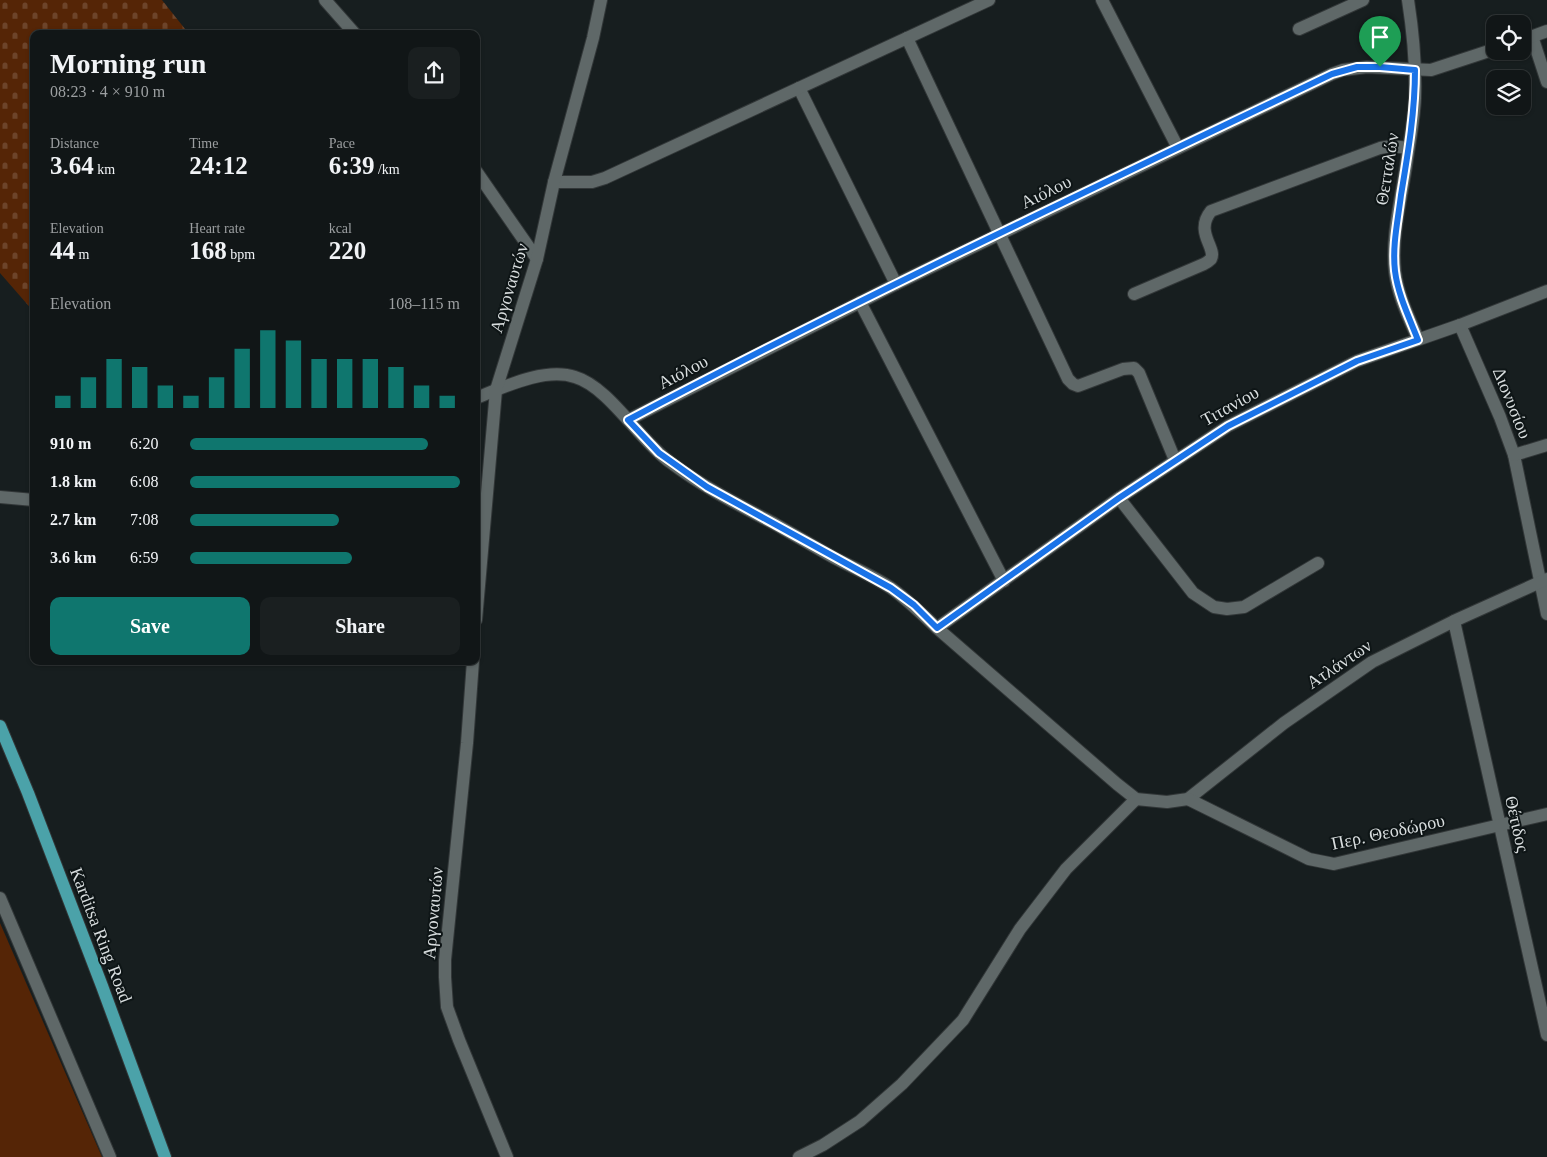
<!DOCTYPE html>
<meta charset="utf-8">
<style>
:root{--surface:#111617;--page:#1a1f20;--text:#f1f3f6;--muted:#9c9fa1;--line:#303536;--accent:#0f766e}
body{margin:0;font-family:"Times New Roman",serif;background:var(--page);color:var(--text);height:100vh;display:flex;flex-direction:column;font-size:19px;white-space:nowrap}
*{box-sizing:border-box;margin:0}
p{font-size:16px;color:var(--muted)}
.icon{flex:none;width:28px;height:28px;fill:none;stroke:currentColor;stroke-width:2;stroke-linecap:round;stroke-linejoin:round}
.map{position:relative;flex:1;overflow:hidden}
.sheet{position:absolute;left:30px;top:30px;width:450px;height:635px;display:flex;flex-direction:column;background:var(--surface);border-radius:10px;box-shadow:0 1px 4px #0004,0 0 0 1px var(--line)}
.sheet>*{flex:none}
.buttons{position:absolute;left:1486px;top:15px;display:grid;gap:10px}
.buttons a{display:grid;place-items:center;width:45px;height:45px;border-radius:10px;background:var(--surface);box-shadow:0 1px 4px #0004,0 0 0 1px var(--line);font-size:25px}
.pin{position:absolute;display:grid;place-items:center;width:42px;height:42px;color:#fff;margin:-51px -21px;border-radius:50% 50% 50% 0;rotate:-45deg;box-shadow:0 0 5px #0007}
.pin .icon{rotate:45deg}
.round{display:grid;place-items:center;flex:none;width:52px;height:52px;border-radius:10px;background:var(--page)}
.overview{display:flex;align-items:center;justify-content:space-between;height:85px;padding:0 20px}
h1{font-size:28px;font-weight:700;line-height:38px}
.figures{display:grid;grid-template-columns:repeat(3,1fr);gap:8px;height:85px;padding:5px 20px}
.figures div{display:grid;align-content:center}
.figures b{font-size:25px;font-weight:700}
.figures small{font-size:14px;font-weight:400}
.figures p{font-size:14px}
.chart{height:140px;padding:10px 20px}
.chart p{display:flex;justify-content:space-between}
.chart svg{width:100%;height:90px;margin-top:5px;stroke:var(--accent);stroke-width:6}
.action{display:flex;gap:10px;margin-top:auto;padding:10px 20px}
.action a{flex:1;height:58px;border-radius:10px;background:var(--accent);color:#fff;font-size:20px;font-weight:700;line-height:58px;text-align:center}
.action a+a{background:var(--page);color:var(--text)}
ul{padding:0 20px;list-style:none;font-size:16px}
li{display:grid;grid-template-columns:80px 60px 1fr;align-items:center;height:38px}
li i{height:12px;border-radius:6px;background:var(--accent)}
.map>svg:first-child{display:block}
.green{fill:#552506}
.cemetery{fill:url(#cemetery-stones)}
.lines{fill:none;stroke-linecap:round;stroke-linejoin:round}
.minor-casing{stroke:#323738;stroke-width:14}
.primary-casing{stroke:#323738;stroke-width:14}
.minor{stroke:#5f6868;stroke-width:12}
.primary{stroke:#4ba2a9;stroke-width:12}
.route-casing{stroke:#fff;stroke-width:10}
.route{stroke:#1a73e8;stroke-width:6}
.labels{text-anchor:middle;stroke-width:4;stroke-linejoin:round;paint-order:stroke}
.street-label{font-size:18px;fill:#d8ddde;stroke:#0e1516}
</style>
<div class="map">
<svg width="1547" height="1157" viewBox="0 0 1547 1157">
<defs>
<pattern id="cemetery-stones" width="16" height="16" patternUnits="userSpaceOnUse" patternTransform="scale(1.25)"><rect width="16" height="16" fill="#552506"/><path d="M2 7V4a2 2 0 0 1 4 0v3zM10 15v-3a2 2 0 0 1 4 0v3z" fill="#6d442a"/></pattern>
</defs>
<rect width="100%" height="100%" fill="#171e1f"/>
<polygon class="green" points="0,923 102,1157 0,1157"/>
<polygon class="cemetery" points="0,0 162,0 189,34 34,34 34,312 0,273"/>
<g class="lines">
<defs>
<g id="minor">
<polyline points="325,0 355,34"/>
<polyline points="1102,0 1178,148"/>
<path d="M1408,0C1413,32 1416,66 1415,98C1414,121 1409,144 1406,166C1401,200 1391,237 1395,272C1398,296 1409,318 1418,339"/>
<polyline points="1299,29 1363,0"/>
<polyline points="1532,36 1547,82"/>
<polyline points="907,38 1068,379 1073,384 1078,386 1123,369 1134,368 1139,373 1175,460"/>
<polyline points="1522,40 1547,31"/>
<polyline points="799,88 896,284"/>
<polyline points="476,171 537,259"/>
<polyline points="554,182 592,182 605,178 989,0"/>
<path d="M1134,294L1204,264C1206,263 1209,261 1211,259C1217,248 1194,232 1211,211L1380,148L1392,146L1408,148"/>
<polyline points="860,302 1004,581"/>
<polyline points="1460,325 1500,417 1514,455 1547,614"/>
<path d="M476,398C504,387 545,367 575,377C609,387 640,441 670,462C703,487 739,505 775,524C794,535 812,545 831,556C851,567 872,575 891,588C908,600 922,614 937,628L1117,784L1136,799L1167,802L1188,799L1284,723L1372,662L1454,621L1547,579"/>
<polyline points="628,420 896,284 1332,74 1343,70 1367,67 1431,70 1495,49"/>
<polyline points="1514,455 1547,445"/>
<polyline points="0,497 34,500"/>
<polyline points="1119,498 1193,593 1214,607 1227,609 1244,607 1318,563"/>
<polyline points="476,620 496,390 537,259 554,182 593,38 601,0"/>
<polyline points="1454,621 1547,1035"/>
<polyline points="937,628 1119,498 1228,426 1357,361 1460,325 1547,291"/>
<polyline points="473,661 467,743 445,960 445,977 447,1007 459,1040 507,1157"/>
<polyline points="1188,799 1309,859 1334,864 1547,814"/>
<polyline points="0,898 110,1157"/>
<polyline points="799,1157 823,1145 860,1121 902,1084 963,1020 1020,929 1066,869 1136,799"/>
</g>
<polyline id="primary" points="0,726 28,793 102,986 165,1157"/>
</defs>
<use href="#minor" class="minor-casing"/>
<use href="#primary" class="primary-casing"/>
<use href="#minor" class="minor"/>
<use href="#primary" class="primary"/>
</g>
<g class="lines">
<defs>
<path id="route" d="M1357,67H1380L1415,70C1415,112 1408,153 1401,195C1398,220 1392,246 1395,271C1398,295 1409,317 1418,340L1357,361L1228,426L1119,498L937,628L914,605L891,588L707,487L659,453L628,420C859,298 1096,187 1332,74Z"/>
</defs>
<use href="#route" class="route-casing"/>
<use href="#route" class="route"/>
</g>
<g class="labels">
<g class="street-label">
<text transform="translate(1387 169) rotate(-81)" y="6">Θετταλών</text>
<text transform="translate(1046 192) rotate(-26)" y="6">Αιόλου</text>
<text transform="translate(509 288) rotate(-73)" y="6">Αργοναυτών</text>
<text transform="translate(683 372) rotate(-27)" y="6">Αιόλου</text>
<text transform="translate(1512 403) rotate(68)" y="6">Διονυσίου</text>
<text transform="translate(1230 406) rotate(-29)" y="6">Τιτανίου</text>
<text transform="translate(1339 664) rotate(-34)" y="6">Ατλάντων</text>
<text transform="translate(1517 824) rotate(77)" y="6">Θέτιδος</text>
<text transform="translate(1388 832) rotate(-12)" y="6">Περ. Θεοδώρου</text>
<text transform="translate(433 913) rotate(-85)" y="6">Αργοναυτών</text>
<text transform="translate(101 935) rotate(69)" y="6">Karditsa Ring Road</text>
</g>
</g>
</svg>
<div class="buttons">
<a><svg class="icon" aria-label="locate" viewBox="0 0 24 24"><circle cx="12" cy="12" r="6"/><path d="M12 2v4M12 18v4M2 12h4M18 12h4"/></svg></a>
<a><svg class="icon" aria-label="layers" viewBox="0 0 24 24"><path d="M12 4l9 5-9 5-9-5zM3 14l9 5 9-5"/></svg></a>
</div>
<div class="pin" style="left:1380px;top:67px;background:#1e9e55"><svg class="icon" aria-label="arrive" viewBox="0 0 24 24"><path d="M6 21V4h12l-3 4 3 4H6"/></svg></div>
<section class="sheet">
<div class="overview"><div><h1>Morning run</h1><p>08:23 · 4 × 910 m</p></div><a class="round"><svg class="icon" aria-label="share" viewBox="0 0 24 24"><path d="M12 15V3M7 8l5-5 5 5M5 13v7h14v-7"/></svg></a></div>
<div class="figures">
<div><p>Distance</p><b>3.64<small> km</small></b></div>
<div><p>Time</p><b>24:12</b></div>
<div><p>Pace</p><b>6:39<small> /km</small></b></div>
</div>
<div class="figures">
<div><p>Elevation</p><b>44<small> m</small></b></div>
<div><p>Heart rate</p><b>168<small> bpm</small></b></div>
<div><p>kcal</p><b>220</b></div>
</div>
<div class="chart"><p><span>Elevation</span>108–115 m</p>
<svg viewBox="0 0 160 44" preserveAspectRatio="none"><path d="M5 44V38M15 44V29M25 44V20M35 44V24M45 44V33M55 44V38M65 44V29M75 44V15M85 44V6M95 44V11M105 44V20M115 44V20M125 44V20M135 44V24M145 44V33M155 44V38"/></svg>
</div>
<ul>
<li><b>910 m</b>6:20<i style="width:88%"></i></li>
<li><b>1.8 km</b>6:08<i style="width:100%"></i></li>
<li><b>2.7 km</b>7:08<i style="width:55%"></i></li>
<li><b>3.6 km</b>6:59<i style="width:60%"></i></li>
</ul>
<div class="action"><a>Save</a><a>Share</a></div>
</section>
</div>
